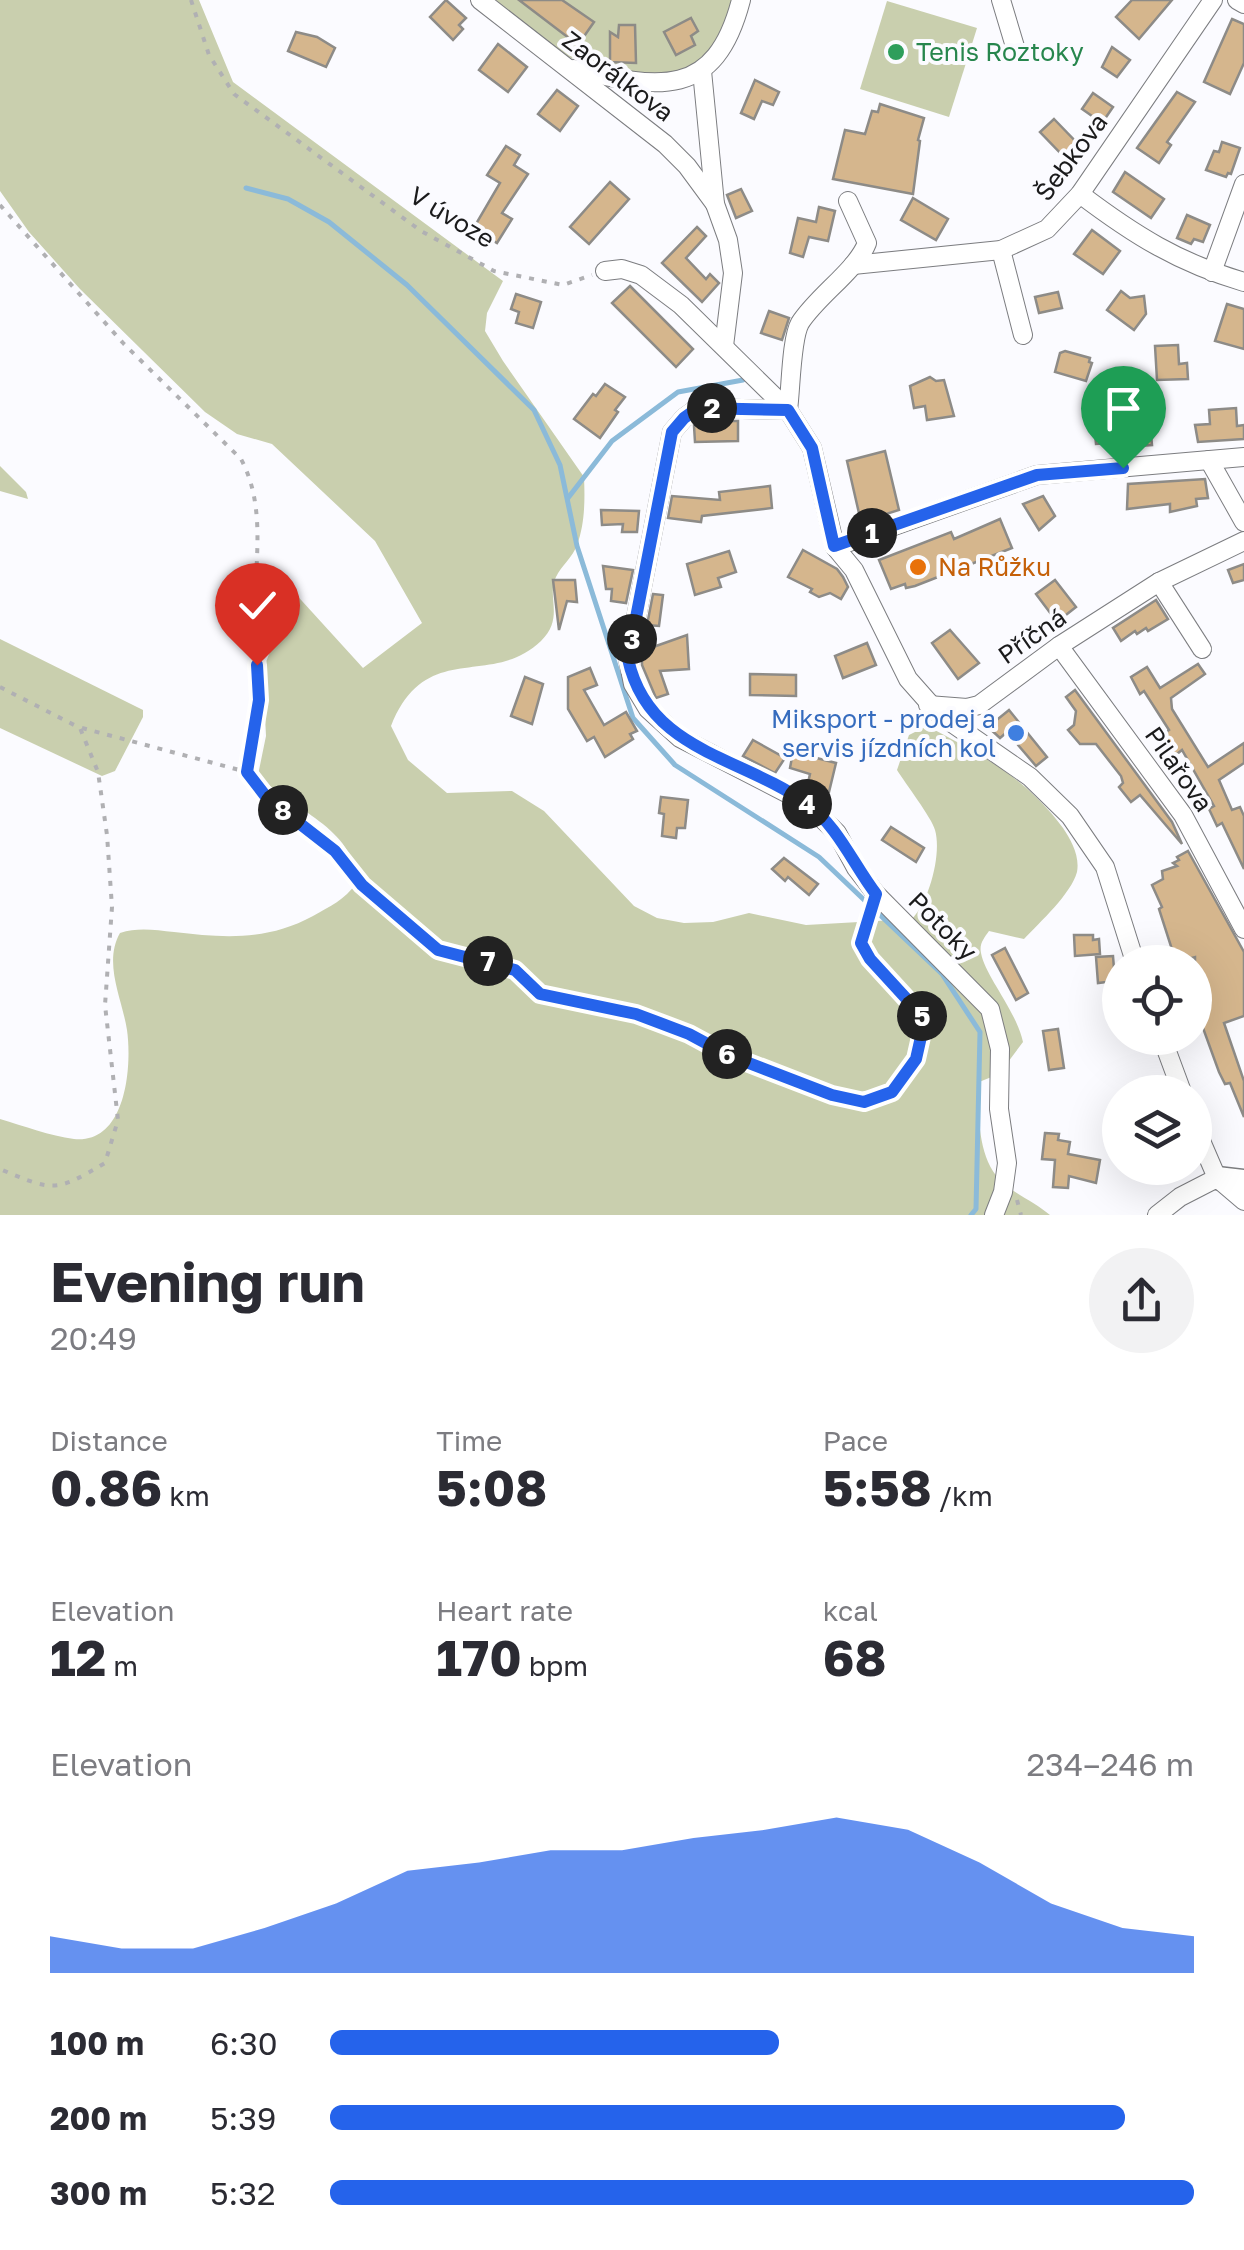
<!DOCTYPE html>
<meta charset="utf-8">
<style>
:root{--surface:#fff;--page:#f2f2f3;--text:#2b2b33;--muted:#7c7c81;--accent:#2563eb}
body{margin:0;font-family:"Golos Text",sans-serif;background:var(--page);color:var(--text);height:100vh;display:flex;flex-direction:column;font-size:38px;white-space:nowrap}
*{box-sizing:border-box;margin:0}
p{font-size:32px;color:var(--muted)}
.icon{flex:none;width:55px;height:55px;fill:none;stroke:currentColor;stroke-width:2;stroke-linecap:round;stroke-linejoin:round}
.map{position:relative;height:1215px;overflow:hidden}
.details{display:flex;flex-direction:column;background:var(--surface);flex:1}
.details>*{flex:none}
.fabs{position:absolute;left:1102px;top:945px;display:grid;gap:20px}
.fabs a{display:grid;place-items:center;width:110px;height:110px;border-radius:50%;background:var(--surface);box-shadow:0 10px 40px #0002;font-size:50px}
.pin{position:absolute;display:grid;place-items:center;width:85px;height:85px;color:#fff;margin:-102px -42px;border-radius:50% 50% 50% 0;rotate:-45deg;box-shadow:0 0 10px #0007}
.pin .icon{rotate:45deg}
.km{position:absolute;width:50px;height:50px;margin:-25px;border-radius:50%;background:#222;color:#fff;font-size:28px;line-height:50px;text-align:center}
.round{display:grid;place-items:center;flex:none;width:105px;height:105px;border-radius:52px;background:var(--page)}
.headline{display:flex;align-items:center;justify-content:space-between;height:170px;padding:0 50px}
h1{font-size:55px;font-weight:700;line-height:75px}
.stats{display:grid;grid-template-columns:repeat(3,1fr);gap:15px;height:170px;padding:10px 50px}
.stats div{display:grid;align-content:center}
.stats b{font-size:50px;font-weight:700}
.stats small{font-size:28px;font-weight:400}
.stats p{font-size:28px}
.chart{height:280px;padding:20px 50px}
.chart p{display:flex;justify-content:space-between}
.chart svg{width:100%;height:180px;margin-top:10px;fill:var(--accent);opacity:.7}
ul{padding:0 50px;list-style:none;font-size:32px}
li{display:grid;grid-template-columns:160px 120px 1fr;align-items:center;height:75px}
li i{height:25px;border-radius:12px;background:var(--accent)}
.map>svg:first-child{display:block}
.green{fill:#c9cfae}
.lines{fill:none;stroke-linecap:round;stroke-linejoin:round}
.stream{stroke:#8bbad9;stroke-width:5}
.building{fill:#d5b68d;stroke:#8d8b87;stroke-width:2.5}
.minor-casing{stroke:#7c7d80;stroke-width:20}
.tertiary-casing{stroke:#7c7d80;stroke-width:25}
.path{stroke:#b0b0b3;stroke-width:4;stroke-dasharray:5 8;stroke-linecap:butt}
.minor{stroke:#fff;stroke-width:18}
.tertiary{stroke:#fff;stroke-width:22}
.route-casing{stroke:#fff;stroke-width:20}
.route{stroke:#2563eb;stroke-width:12}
.leisure-dot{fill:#2e9e5b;stroke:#fbfbff;stroke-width:4}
.food-dot{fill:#e8710a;stroke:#fbfbff;stroke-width:4}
.shop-dot{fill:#3f7fe0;stroke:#fbfbff;stroke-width:4}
.labels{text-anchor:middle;stroke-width:8;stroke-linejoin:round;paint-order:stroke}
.leisure-label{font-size:25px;fill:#27864d;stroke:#fbfbff;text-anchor:start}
.street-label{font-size:25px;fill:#1a1a1b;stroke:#fbfbff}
.food-label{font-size:25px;fill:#c56008;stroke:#fbfbff;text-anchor:start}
.shop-label{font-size:25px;fill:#366cbe;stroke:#fbfbff;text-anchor:end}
</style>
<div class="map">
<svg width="1244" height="1215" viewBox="0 0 1244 1215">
<rect width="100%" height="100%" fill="#fbfbff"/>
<g class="green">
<path d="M0,0H199L233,82L503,281L487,313L485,331L503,361L584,477C585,499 585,524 577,545C573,557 561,566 556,577C546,596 565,618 541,641C491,689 426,638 391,726L408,760L447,793L512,791L544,811L634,906L657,918L684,923L713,922L749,913L806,925L912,919C929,902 942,854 935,830C932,818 905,783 897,770L909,735L927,726C982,755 1025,777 1063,828C1071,840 1080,856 1077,872C1071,894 1040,922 1024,939L989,931C984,938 979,944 981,953C985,976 1016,1010 1023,1042L999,1074L979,1082C978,1114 977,1160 1003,1183C1017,1195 1036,1203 1050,1215H0V1119C24,1126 50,1136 74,1139C127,1144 132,1065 127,1030C122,998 103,963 120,933C138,927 155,930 174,932C224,938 267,941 313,916C330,906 345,900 356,883C357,828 291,810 258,775L266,736L265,716L256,688L271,649L257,589L260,580L292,590L363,668L422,623L375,541L272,444L237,434L205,412L80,289L29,232L0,191Z"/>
<polygon points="496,0 735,0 718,47 689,68 641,80 608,72 566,56 535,36"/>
<polygon points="887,1 977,28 949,117 860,89"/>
<polygon points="0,466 26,492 28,499 0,491"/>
<polygon points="0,639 143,710 143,717 115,771 102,776 0,728"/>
</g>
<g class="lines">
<g class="stream">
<polyline points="246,188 288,199 329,222 407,285 534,410 560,465 577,546 633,718 675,765 819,857 942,974 980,1032 976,1209 971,1215"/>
<polyline points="568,498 612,441 678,392 743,380"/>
</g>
</g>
<g class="building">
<polygon points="446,0 466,18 459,25 463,29 453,40 430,17"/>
<polygon points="519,0 562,0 594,22 578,45"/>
<polygon points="1132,0 1172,0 1139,39 1116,17"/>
<polygon points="691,18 698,31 691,36 695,45 676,55 664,32"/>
<polygon points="1232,19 1244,24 1244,63 1230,94 1204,82"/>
<polygon points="619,25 635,25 636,63 610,62 610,32 618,37"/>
<polygon points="296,32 317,37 335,48 326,67 288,51"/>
<polygon points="498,44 527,67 508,92 479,70"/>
<polygon points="1112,47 1130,60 1117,77 1102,67"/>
<polygon points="755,80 779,92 773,105 762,101 754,119 741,113"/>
<polygon points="557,90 578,106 560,131 538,114"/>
<polygon points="1177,92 1195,102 1167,142 1171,145 1159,163 1137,148"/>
<polygon points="1093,93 1113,107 1102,123 1082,109"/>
<polygon points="880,104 924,118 918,140 920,141 913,194 833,179 845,130 865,134 872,111 878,112"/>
<polygon points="1054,119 1081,147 1067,160 1040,132"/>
<polygon points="1222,142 1240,148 1231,174 1228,173 1226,177 1206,170 1214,151 1219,152"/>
<polygon points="506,146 520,155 514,165 528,174 502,213 512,219 497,243 473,229 500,183 487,175"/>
<polygon points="1125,172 1164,199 1151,218 1113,192"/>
<polygon points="610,182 629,199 589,244 570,227"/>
<polygon points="741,189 752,211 736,218 727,195"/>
<polygon points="913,198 948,219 936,240 901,220"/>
<polygon points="819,207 835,211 828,241 809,237 803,257 790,253 798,218 816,222"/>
<polygon points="1187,215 1210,225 1203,242 1194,239 1191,244 1177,238"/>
<polygon points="697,227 706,236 686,258 706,279 710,274 719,283 702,302 662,263"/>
<polygon points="1092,230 1120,251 1103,274 1074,254"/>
<polygon points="630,286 693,349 676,367 612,303"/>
<polygon points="1121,291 1130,298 1144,296 1146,314 1134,330 1107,310"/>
<polygon points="1058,292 1062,308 1039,313 1035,297"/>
<polygon points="516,294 541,302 533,328 516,323 519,312 511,309"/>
<polygon points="1227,304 1244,309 1244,349 1215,341"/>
<polygon points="769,311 789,318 782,340 761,333"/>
<polygon points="1178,345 1179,364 1187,363 1188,379 1157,380 1155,346"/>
<polygon points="1065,351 1090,358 1089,362 1092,363 1086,381 1055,372 1060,353"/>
<polygon points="930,377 936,381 944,380 954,416 927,420 925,406 914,408 910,386"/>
<polygon points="605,384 625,397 615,410 618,412 600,438 574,419 593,394 596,396"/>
<polygon points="1236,408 1237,426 1244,425 1244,439 1198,442 1195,425 1210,424 1209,410"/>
<polygon points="1128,420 1128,424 1150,422 1152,445 1110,448 1110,443 1096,444 1094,423"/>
<polygon points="702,421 738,421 738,441 695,442 694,426"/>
<polygon points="885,451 899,510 861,522 847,461"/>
<polygon points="1205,479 1208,498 1196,499 1197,506 1170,512 1170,504 1127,509 1128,484"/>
<polygon points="770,486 772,508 702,516 701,522 668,518 672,496 720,500 719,492"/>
<polygon points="1043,496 1055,516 1039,530 1023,504"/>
<polygon points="601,510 639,511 637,532 622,532 623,524 602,525"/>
<polygon points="1000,519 1012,548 915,586 906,588 905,584 891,589 879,560 951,532 954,539"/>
<polygon points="803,550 837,569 843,577 848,587 841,599 830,593 819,597 810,592 812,589 788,577"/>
<polygon points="729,551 736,572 718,578 721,587 695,595 687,564"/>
<polygon points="1244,564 1244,580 1233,583 1228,570"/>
<polygon points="603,566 633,570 626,603 611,601 612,589 606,589"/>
<polygon points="553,580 575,580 577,602 567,601 559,630"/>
<polygon points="1055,580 1076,607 1057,622 1036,594"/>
<polygon points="653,594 663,595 659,626 647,625"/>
<polygon points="1156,600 1168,619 1148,631 1146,628 1137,634 1135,631 1121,641 1113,628"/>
<polygon points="950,630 979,663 958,679 932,643"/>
<polygon points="687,635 689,669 660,671 668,694 656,698 642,665 642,651"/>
<polygon points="867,643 876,665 843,678 835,656"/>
<polygon points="1198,664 1205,674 1171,698 1172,709 1208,767 1244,743 1244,763 1219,780 1232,810 1240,807 1244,816 1244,869 1222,823 1217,826 1209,809 1214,806 1182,750 1172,758 1159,737 1169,730 1144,691 1140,694 1131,677 1147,667 1160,688"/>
<polygon points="590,668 597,685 584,690 604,725 626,712 637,731 630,734 633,739 605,757 594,737 587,741 568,709 568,677"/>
<polygon points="750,674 796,675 796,696 750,695"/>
<polygon points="525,677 543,684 532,724 511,716"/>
<polygon points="1075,690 1172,822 1182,844 1140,795 1131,802 1119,787 1123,783 1121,776 1096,744 1080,744 1068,730 1074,725 1076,711 1066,697"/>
<polygon points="1009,710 1047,757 1036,766 1007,732 1000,738 988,727"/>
<polygon points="753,740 785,758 775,773 743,756"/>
<polygon points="793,752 836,763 829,792 807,787 810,774 790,768"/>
<polygon points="661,797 688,800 685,828 677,828 676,838 662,836 664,814 659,813"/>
<polygon points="891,827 924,848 916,862 882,840"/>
<polygon points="1188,851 1244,952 1244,1016 1224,1023 1244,1081 1244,1117 1230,1083 1225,1084 1219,1072 1195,1006 1195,957 1176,962 1159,909 1162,907 1152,885 1163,879 1162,871 1177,866 1173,863 1179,860 1177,857"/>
<polygon points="784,858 818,884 809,895 788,877 785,881 772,869"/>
<polygon points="1074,935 1093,935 1093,940 1099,939 1100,954 1075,956"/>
<polygon points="1005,948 1028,993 1016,1000 992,955"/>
<polygon points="1113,956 1115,981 1098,983 1096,957"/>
<polygon points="1058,1029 1064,1068 1049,1070 1043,1031"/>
<polygon points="1045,1133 1059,1134 1058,1140 1070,1142 1068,1154 1100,1160 1096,1183 1069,1176 1068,1188 1053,1187 1055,1160 1042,1159"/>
</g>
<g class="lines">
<defs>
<g id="minor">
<polyline points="480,0 665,144 687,166 715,204"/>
<polyline points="1001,0 1016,50"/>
<polyline points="1237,0 1244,4"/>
<path d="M574,69C659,89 715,100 741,0"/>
<polyline points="702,71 715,204 728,240 733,273 724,346"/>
<path d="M1080,194C1134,235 1179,263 1244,282"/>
<polyline points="1001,250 1023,335"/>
<polyline points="853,265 1001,250 1047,229 1080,194 1213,0"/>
<polyline points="605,271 622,269 641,275 681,305 788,410 812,448 835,547 854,570 908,679 939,714 1030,777 1070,816 1105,867 1135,962"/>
<polyline points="1212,272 1244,184"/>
<polyline points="788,410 698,408 684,418 672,432 628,659 633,684 648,709 680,738 806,803 837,833 856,868 876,894 990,1009 1000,1049 999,1109 1007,1163 1003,1192 994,1215"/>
<path d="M788,410C791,389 791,339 800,323C818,295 856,271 867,243L848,201"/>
<polyline points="1209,460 1244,522"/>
<polyline points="835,547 1037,475 1244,457"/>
<polyline points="1159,582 1202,649"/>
<polyline points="1059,646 1183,815 1244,929"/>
<polyline points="928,705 967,708 979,705 1059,646 1159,582 1244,541"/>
<polyline points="1162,1038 1182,1092"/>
<polyline points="1195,1127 1217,1178 1244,1201"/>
<polyline points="1157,1215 1180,1197 1217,1178"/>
</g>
<polyline id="tertiary" points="1217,1178 1244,1181"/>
</defs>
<use href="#minor" class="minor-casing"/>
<use href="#tertiary" class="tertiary-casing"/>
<g class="path">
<polyline points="191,0 209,55 234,94 421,231 494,271 563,285 592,275"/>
<path d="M0,205L124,344L241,459C265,504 256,555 255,603C255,634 259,665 259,696C258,721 251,747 247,772L267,798L335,851L362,885L438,950L515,970L540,994L636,1015L689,1033L728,1055L832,1095L864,1102L892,1092L916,1059L925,1019L870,959L861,943L870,913"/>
<path d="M0,687L80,728L98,772L107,835L112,907L105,1005L118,1120L105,1163C56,1192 54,1192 0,1169"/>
<polyline points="82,728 247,772"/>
<polyline points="1017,1200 1021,1215"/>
</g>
<use href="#minor" class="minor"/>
<use href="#tertiary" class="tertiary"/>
</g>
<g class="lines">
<defs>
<path id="route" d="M257,665L259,700L247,772L267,798L335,851L362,885L438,950L515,970L540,994L636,1014L689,1034L728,1055L832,1095L864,1102L892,1092L916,1059L925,1019L870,959L861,943L876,894C853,864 838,826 806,803C740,756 648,751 628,659L672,432L684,418L698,408L788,410L812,448L834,546L1037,475L1123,468"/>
</defs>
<use href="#route" class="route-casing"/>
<use href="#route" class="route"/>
</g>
<circle class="leisure-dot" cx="896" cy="52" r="10"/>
<circle class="food-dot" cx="918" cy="567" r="10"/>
<circle class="shop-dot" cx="1016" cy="733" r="10"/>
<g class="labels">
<g class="leisure-label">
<text x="916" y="61">Tenis Roztoky</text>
</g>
<g class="street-label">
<text transform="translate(618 76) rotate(37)" y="9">Zaorálkova</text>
<text transform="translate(1071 157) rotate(-53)" y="9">Šebkova</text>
<text transform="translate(452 217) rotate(31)" y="9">V úvoze</text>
<text transform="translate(1032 636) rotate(-35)" y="9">Příčná</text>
<text transform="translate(1179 769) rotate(55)" y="9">Pilařova</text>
<text transform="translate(943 926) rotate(45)" y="9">Potoky</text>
</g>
<g class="food-label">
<text x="938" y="576">Na Růžku</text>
</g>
<g class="shop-label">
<text x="996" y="728">Miksport - prodej a<tspan x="996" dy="29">servis jízdních kol</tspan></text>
</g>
</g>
</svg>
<div class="fabs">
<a><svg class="icon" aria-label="locate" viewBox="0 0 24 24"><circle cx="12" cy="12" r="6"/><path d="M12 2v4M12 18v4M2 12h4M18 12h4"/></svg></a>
<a><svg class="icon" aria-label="layers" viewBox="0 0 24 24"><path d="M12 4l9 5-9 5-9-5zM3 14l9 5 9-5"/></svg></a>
</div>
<div class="pin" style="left:1123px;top:468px;background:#1e9e55"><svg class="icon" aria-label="arrive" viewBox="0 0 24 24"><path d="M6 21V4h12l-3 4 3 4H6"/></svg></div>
<div class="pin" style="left:257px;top:665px;background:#d93025"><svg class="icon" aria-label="check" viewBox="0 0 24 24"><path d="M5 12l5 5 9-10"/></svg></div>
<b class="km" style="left:872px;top:533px">1</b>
<b class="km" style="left:712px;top:408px">2</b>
<b class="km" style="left:632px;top:639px">3</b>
<b class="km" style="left:807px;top:804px">4</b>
<b class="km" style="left:922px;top:1016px">5</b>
<b class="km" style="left:727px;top:1054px">6</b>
<b class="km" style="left:488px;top:961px">7</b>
<b class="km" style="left:283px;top:810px">8</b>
</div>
<section class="details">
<div class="headline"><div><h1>Evening run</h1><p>20:49</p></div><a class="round"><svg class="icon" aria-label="share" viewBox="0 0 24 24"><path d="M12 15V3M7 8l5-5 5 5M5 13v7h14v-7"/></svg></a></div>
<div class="stats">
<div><p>Distance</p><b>0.86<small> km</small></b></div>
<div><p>Time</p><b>5:08</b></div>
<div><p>Pace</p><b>5:58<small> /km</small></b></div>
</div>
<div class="stats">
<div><p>Elevation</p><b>12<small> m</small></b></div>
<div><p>Heart rate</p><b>170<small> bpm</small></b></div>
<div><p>kcal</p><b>68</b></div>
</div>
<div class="chart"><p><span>Elevation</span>234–246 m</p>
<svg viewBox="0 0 160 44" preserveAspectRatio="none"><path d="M0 44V35L10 38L20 38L30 33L40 27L50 19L60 17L70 14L80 14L90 11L100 9L110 6L120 9L130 17L140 27L150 33L160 35V44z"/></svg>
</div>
<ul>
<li><b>100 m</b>6:30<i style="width:52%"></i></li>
<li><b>200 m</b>5:39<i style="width:92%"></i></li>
<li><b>300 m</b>5:32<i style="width:100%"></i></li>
</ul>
</section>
